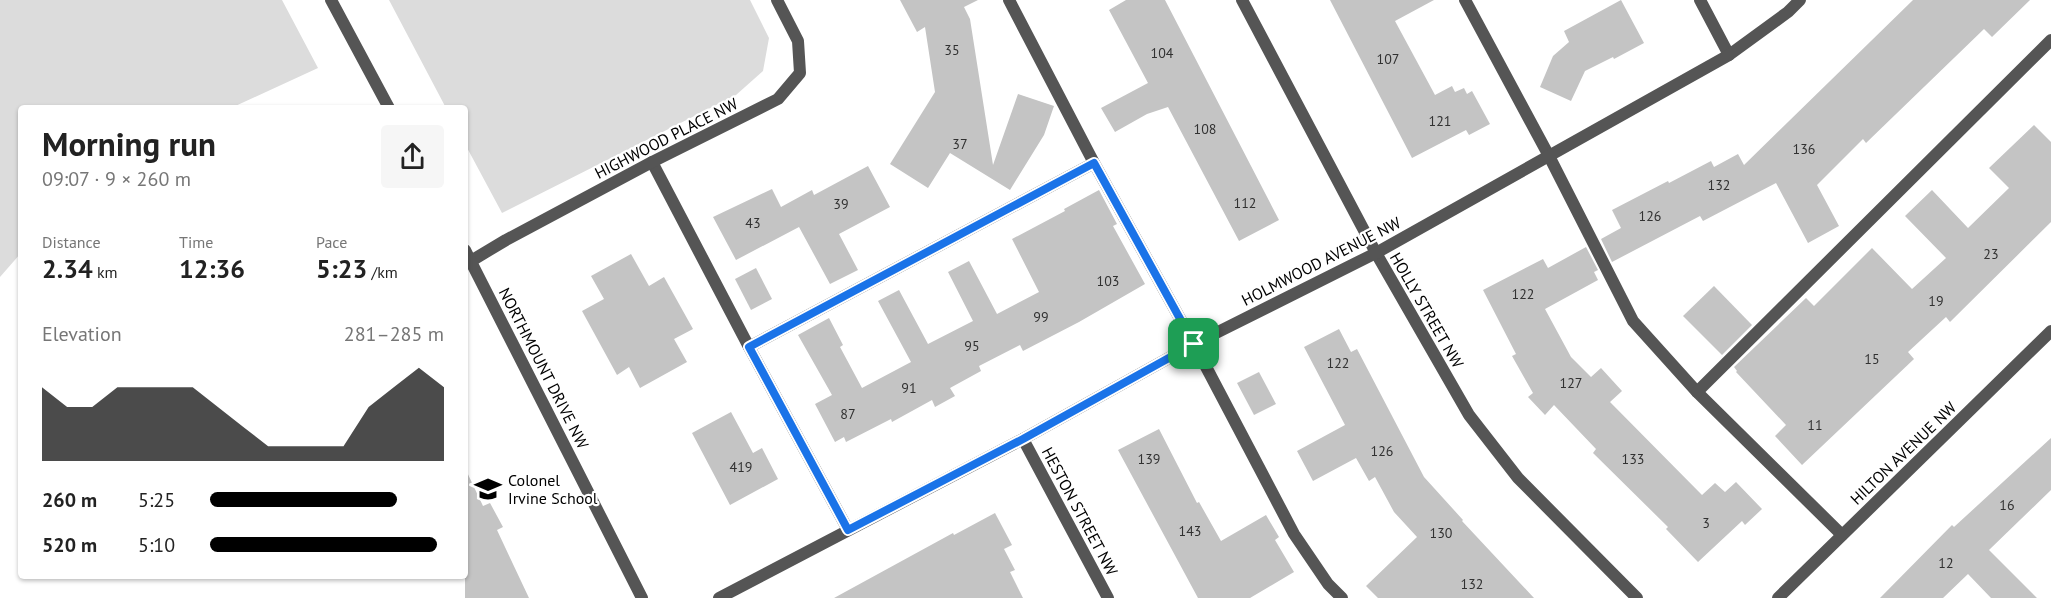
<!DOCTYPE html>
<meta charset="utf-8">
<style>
:root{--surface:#fff;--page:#f6f6f6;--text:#222;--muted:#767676;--accent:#000}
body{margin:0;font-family:"PT Sans",sans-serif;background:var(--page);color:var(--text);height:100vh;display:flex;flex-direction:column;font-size:22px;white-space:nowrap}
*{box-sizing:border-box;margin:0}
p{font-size:20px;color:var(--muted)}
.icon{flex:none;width:33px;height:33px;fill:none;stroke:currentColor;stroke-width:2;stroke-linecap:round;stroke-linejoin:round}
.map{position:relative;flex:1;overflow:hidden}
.details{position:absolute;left:18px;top:105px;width:450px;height:474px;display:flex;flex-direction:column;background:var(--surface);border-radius:6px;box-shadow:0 2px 4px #0004}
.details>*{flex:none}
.pin{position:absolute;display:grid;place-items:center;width:51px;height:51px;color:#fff;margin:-26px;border-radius:12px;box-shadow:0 3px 9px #0006}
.round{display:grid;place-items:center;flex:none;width:63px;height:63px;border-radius:6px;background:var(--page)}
.headline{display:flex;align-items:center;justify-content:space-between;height:102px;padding:0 24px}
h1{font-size:33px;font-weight:700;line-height:45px}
.stats{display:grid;grid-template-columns:repeat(3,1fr);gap:9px;height:102px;padding:6px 24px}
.stats div{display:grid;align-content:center}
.stats b{font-size:26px;font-weight:700}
.stats small{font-size:16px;font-weight:400}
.stats p{font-size:16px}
.chart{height:168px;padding:12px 24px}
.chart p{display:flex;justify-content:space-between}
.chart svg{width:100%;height:108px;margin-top:6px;fill:var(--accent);opacity:.7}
ul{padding:0 24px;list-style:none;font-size:20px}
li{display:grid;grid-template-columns:96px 72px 1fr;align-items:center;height:45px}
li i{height:15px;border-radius:8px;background:var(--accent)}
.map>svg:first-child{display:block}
.green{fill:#dcdcdc}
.building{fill:#c4c4c4}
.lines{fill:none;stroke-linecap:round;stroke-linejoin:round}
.service{stroke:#555;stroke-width:12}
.minor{stroke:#555;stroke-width:12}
.tertiary{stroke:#555;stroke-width:12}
.route-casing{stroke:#fff;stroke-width:12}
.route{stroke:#1a73e8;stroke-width:8}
.labels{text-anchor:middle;stroke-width:4.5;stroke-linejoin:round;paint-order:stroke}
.number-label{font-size:14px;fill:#313131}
.street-label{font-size:16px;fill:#000;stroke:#fff}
.poi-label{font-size:16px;fill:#000;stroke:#fff;text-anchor:start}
</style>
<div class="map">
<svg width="2051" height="598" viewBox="0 0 2051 598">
<rect width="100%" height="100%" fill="#fff"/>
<g class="green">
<polygon points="0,0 282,0 318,68 231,108 21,108 21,253 0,277"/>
<polygon points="389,0 750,0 769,38 763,71 736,95 502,213 465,144 465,108 446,108"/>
</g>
<g class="building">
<polygon points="900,0 978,0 964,7 970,19 993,165 1018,94 1054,106 1044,135 1010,190 950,153 928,188 890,164 935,92 925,27 917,32"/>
<polygon points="1126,0 1165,0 1279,220 1239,241 1168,107 1147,114 1115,132 1101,108 1148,83 1109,10"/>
<polygon points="1330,0 1434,0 1395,21 1435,95 1452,86 1455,92 1464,88 1467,94 1472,91 1490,124 1469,135 1466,130 1412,158"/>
<polygon points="1621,0 1644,43 1614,59 1613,57 1585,71 1571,101 1540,87 1553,56 1569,42 1564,31"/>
<polygon points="1913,0 2030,0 1992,37 1984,29 1866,143 1863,139 1817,185 1839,226 1808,243 1776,183 1703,221 1700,216 1612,262 1601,239 1621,228 1612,210 1668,181 1669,183 1711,161 1714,167 1738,154 1744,165"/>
<polygon points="2034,125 2051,142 2051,222 1950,322 1946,317 1908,352 1914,359 1802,465 1775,436 1786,425 1736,372 1737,371 1734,367 1806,298 1814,306 1872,248 1912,289 1946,258 1905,216 1932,190 1968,228 2009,188 1989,168"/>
<polygon points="868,166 890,207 839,234 858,270 830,284 799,227 736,260 713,217 772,189 781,207 812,190 814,195"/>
<polygon points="1099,190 1117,224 1113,226 1145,284 1079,322 1023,351 1020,345 979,366 981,371 950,388 955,396 935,407 932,400 892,422 891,419 846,442 844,437 835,442 815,404 832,395 798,335 829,318 843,345 840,347 862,388 911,362 878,301 899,290 928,344 973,321 948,272 969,261 997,314 1039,292 1012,239 1065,211 1064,209"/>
<polygon points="1586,247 1598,270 1594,272 1598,280 1545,309 1571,357 1591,377 1601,368 1622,391 1610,402 1702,495 1715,483 1725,492 1736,482 1762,509 1745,525 1742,521 1698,562 1666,529 1668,527 1593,453 1596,449 1554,405 1545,415 1528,397 1533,393 1512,356 1516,354 1483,290 1543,259 1548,268"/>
<polygon points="631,254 649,286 664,277 693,329 674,339 687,362 640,388 629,367 617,375 582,311 604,299 591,276"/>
<polygon points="756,268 772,299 751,310 735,279"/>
<polygon points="1714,286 1752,325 1722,355 1683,316"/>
<polygon points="1339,329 1351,352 1357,349 1424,477 1463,520 1462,521 1534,598 1378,598 1366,586 1417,537 1394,512 1375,477 1369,481 1356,458 1313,481 1297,451 1345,425 1304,347"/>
<polygon points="1259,372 1276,404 1254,415 1237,383"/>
<polygon points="731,412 753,453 762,448 778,479 730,505 692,433"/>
<polygon points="1159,429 1197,503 1199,502 1221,541 1266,515 1279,537 1275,540 1294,572 1250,598 1198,598 1118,450"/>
<polygon points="2051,438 2051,490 1989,550 2037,598 1991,598 1968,574 1943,598 1880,598 1952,525 1954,527"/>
<polygon points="465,468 483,506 490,503 503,527 497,530 529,598 465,598"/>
<polygon points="995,513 1012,545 1004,549 1015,570 1010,572 1023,598 834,598 953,533 954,535"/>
</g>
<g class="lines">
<g class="service">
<polyline points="1009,0 1094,163 1194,344 1294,534 1328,584 1342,598"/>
<polyline points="1465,0 1549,156 1633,321 1697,392 1842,535"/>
<polyline points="652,162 749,347 1094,163"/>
<polyline points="749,347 848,530"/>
<polyline points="1697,392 2051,40"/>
</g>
<g class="minor">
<polyline points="1242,0 1376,253 1469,415 1518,478 1637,598"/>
<polyline points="1700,0 1729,55"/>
<polyline points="471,261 506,240 652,162 778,99 800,73 798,41 777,0"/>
<polyline points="1023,439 1108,598"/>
<polyline points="719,598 1023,439 1194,344 1376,253 1729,55 1788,12 1800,0"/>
<polyline points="1778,598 2051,331"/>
</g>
<g class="tertiary">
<polyline points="331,0 389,108"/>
<polyline points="465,250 642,598"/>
</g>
</g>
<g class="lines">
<defs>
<polygon id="route" points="1094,163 1194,344 1023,439 848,530 749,347"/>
</defs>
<use href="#route" class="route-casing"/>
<use href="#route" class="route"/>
</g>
<defs>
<symbol id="school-bare" viewBox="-9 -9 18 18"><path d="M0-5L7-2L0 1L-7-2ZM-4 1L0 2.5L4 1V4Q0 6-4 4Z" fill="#000" stroke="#fff" stroke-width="2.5" paint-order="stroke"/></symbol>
</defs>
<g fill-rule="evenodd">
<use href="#school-bare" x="469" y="470" width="38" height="38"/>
</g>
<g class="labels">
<g class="number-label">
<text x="952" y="55">35</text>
<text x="1162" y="58">104</text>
<text x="1388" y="64">107</text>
<text x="1440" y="126">121</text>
<text x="1205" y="134">108</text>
<text x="960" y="149">37</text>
<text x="1804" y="154">136</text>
<text x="1719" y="190">132</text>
<text x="1245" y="208">112</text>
<text x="841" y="209">39</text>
<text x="1650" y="221">126</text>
<text x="753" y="228">43</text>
<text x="1991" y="259">23</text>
<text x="1108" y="286">103</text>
<text x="1523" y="299">122</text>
<text x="1936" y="306">19</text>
<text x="1041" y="322">99</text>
<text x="972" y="351">95</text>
<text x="1872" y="364">15</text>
<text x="1338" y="368">122</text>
<text x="1571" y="388">127</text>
<text x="909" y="393">91</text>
<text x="848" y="419">87</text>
<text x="1815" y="430">11</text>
<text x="1382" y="456">126</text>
<text x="1149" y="464">139</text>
<text x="1633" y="464">133</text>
<text x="741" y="472">419</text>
<text x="2007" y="510">16</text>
<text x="1706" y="528">3</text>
<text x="1190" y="536">143</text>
<text x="1441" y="538">130</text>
<text x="1946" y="568">12</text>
<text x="1472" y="589">132</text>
</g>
<g class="street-label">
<text transform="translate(666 138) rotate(-27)" y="6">HIGHWOOD PLACE NW</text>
<text transform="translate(1321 261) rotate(-27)" y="6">HOLMWOOD AVENUE NW</text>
<text transform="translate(1427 310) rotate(60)" y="6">HOLLY STREET NW</text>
<text transform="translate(544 368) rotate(63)" y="6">NORTHMOUNT DRIVE NW</text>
<text transform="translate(1903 453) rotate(-44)" y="6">HILTON AVENUE NW</text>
<text transform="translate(1080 511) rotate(62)" y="6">HESTON STREET NW</text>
</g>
<g class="poi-label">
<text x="508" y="486">Colonel<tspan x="508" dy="18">Irvine School</tspan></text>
</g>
</g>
</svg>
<div class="pin" style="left:1194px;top:344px;background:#1e9e55"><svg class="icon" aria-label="arrive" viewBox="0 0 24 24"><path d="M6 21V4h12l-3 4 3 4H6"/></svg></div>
<section class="details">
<div class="headline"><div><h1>Morning run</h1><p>09:07 · 9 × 260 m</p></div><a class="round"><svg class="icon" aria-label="share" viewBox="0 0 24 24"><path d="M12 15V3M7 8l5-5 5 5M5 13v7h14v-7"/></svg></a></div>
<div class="stats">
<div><p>Distance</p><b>2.34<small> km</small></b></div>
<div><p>Time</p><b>12:36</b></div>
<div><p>Pace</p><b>5:23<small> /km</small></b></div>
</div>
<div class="chart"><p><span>Elevation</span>281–285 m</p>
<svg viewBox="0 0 160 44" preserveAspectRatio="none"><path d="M0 44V14L10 22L20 22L30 14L40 14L50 14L60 14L70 22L80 30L90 38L100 38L110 38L120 38L130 22L140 14L150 6L160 14V44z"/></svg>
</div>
<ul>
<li><b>260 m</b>5:25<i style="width:80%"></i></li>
<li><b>520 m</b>5:10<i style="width:97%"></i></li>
</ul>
</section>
</div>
